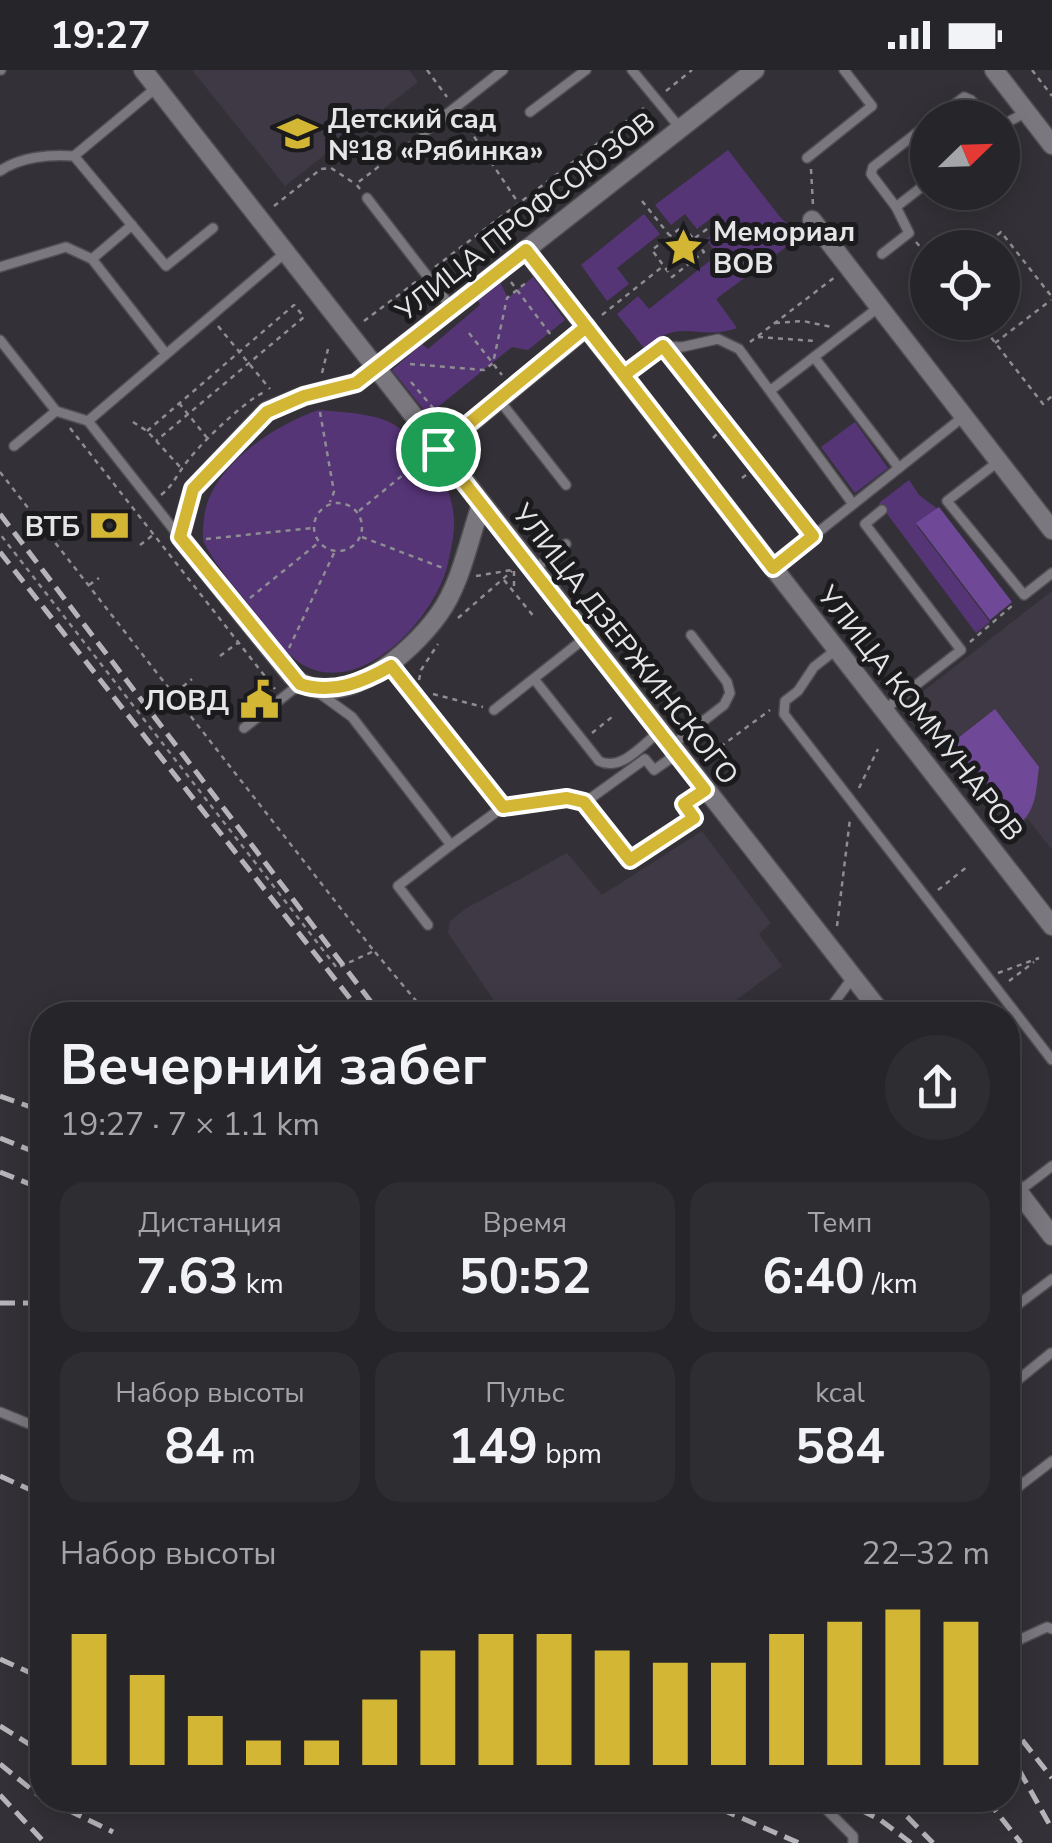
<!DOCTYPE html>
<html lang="ru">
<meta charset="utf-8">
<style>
:root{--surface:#262529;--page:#2e2d31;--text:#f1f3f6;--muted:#a4a5a8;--line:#424246;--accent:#d4b635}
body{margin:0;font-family:"Nunito Sans",sans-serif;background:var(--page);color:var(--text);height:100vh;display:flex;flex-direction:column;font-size:38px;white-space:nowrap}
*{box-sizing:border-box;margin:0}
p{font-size:32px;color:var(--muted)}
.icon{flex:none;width:55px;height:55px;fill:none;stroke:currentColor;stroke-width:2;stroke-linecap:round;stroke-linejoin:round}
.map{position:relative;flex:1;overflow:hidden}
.drawer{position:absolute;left:30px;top:932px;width:990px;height:810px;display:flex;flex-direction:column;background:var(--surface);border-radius:40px;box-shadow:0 5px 25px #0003,0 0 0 2px var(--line)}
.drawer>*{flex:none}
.needle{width:65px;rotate:67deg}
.controls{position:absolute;left:910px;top:30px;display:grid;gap:20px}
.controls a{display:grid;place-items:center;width:110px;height:110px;border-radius:50%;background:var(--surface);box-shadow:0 5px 25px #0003,0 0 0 2px var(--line);font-size:50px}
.pin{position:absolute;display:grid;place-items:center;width:85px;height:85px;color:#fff;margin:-42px;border:5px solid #fff;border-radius:50%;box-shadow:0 2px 10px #0007}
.round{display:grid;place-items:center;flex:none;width:105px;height:105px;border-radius:52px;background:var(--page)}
.headline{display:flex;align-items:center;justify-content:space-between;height:170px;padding:0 30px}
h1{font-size:55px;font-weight:700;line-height:75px}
.metrics{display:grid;grid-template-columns:repeat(3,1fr);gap:15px;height:170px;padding:10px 30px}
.metrics div{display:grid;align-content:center;border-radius:25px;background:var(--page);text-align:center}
.metrics b{font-size:50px;font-weight:700}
.metrics small{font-size:28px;font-weight:400}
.metrics p{font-size:28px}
.chart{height:280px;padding:20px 30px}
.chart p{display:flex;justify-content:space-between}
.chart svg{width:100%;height:180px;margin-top:10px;stroke:var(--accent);stroke-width:6}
.status{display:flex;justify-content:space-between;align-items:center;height:70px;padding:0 50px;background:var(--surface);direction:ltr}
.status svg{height:28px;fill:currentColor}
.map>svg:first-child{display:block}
.built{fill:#3e3944}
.green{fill:#563577}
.forest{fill:#6f4897}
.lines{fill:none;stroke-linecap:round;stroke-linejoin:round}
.lane-casing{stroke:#504e52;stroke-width:12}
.street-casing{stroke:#504e52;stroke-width:21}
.path{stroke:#8e8d91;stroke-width:2.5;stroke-dasharray:5 5;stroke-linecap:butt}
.lane{stroke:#7a787e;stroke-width:9}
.street{stroke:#7a787e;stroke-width:18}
.rail{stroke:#b6b4b8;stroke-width:5;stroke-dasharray:15 8;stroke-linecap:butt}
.route-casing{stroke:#fff;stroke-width:20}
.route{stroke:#d4b635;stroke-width:12}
.labels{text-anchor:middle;stroke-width:10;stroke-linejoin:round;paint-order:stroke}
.poi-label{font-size:28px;font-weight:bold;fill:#e5e4e7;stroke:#1b1a1c;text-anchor:start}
.street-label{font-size:28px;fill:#e5e4e7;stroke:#1b1a1c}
</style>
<div class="status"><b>19:27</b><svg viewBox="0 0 49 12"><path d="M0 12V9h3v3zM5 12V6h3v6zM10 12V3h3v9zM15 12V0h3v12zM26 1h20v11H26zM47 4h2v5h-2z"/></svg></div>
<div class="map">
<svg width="1052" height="1773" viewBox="0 0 1052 1773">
<rect width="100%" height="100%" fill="#333137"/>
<g class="built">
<polygon points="192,0 409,0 418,12 285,116"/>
<polygon points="1052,521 1052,780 1028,749 1017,756 917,626"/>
<polygon points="702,761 771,853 759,864 782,896 716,945 504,945 448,863 450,851 465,839 567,783 602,825"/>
</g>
<g class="green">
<path d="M728,80L780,147L801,166L716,229L737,258C696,272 683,246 644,278L617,244L638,226L649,239L717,185L706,169L726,154L718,143L697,159L685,144L671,155L655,135Z"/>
<polygon points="644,144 660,164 617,198 629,214 607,231 581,195"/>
<polygon points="533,207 565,250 528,280 512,277 428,345 392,300 422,274 428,279 480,235 476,226 499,210 508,228"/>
<path d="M319,340C340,342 368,343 387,351C419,366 448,405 453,440C456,458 452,475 448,493C437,545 364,627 305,596C284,585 268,558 253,540C239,522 213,493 204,472C202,466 203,457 204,450C207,399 275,354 319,340Z"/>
<polygon points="855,352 888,398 855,423 821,377"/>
<polygon points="909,410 919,425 939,440 917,456 990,552 976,563 879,433"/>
</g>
<g class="forest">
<polygon points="939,437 1012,532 990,550 916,453"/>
<path d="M995,639L1039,697C1036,720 1037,741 1017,756L953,672Z"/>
</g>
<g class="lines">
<defs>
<g id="lane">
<polyline points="0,0 1,0"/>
<polyline points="632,0 680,58"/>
<polyline points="157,17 74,86 166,196 213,158"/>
<polyline points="530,42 586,0"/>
<polyline points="936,48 964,27 971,30 985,48"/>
<polyline points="928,54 873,97 871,104 896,137 928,112"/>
<polyline points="1002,55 1027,42"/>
<polyline points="424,62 503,0"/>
<polyline points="807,88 872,36 844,0"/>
<path d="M0,101C20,87 50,84 74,86"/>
<polyline points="367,128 452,238"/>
<polyline points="132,155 92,189 166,284"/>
<polyline points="882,184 909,163 896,137"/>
<polyline points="0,197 66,177 92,189"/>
<polyline points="0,270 56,341 88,351 178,465"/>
<polyline points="814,287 899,398"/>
<polyline points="624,305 663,276 682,277 718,269 739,279 853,434"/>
<polyline points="771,320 879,237"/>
<polyline points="500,331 566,415"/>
<polyline points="88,351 286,182"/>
<polyline points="14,376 56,341"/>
<polyline points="999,391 947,431 1024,525 1052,503"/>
<polyline points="882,440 865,454 961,580 884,640"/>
<polyline points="773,498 963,347"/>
<polyline points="535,499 566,474"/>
<polyline points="837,579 814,597 798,621 785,631 784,644 1052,990"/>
<path d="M534,609L599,691C621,702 642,675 659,662"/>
<polyline points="319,623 352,647 451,775 503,737 391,595"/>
<polyline points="494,640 585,568"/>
<polyline points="244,658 300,614"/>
<polyline points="671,676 724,635 730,623 727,612 691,565"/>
<polyline points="677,684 654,700 645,689 584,733 630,790 694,748 684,734 705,720"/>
<polyline points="428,855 398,816 451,775"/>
<polyline points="825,945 853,907"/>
<polyline points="1018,1122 1052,1096"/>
<polyline points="1008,1242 1052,1209"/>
<polyline points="1008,1318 1051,1283"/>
<polyline points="0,1342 42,1359"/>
<polyline points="1008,1418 1017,1418 1052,1391"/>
<polyline points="1008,1575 1047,1557 1052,1559"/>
<polyline points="810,1730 825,1738 853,1766 853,1773"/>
</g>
<g id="street">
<polyline points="143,0 883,945"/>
<polyline points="994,0 1052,75"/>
<polyline points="812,150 1052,460"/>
<polyline points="526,180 1052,856"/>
<polyline points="439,379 587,257"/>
<path d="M481,435C469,469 461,514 439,544C412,582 339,648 292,606L180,467L193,419L267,341L304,326L356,313L755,0"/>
<polyline points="1008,1108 1052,1166"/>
</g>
</defs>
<use href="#lane" class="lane-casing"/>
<use href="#street" class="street-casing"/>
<g class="path">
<polyline points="427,0 447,27"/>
<polyline points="1032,0 1052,26"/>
<polyline points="666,21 692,0"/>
<polyline points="463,50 517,131"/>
<polyline points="811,99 813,135"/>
<polyline points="360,119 356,114 416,68"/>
<polyline points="642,131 670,166 652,180 672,207 704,182 683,156 670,166"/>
<polyline points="274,136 321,99 331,98 354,113"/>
<polyline points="695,168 722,148"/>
<polyline points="916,172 928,186"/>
<polyline points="982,178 1001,162 1052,227"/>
<polyline points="435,197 644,38"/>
<polyline points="511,212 551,265"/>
<polyline points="602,245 662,197"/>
<polyline points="364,251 417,211"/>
<polyline points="979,252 1043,334 1052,326"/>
<polyline points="775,253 803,251 832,257"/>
<polyline points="218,256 270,319"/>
<polyline points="469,263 502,305"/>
<polyline points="758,267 815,271"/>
<polyline points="750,272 835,207"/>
<polyline points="995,273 1051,230"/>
<polyline points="673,289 804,455"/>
<polyline points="410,294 484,300 493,293 507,228 527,212"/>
<polyline points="322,303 328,279"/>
<polyline points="411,312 445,352"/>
<polyline points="179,333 208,369"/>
<polyline points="320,342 334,422 330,432"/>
<polyline points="133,352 147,361 181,398"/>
<polyline points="70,358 275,619"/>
<polyline points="147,361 294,235 304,247 156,371"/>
<polyline points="713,368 724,357"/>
<polyline points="0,402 374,881 337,898 0,464"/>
<polyline points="742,408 757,397"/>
<path d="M161,425C172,416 174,410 181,400C194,379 242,333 264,322"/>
<circle cx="338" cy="457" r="24"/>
<polyline points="359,441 426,386"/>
<polyline points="362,467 443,498"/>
<polyline points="206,469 312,458"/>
<polyline points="140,475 153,465"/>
<polyline points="514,501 514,518"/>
<polyline points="476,506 512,500"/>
<polyline points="504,510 535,548"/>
<polyline points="89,515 99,508"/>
<polyline points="250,528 318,473"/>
<polyline points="458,548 512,501"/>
<polyline points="970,572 1013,535"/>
<polyline points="289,578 335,481"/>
<polyline points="220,586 239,572"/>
<polyline points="419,610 421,600 438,574"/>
<polyline points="175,623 192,609"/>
<polyline points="433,624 483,637"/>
<polyline points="592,663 612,647"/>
<polyline points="701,681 720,677 770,640"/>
<polyline points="859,718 878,679"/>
<polyline points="514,736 571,729"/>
<polyline points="938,820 968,796"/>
<polyline points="837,856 850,749"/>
<polyline points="375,882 428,945"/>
<polyline points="998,903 1039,888"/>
<polyline points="1009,911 1034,892"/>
</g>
<use href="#lane" class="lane"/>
<use href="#street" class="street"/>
<g class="rail">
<polyline points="0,444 381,945"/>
<polyline points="0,482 363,945"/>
<polyline points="0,1026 42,1041"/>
<polyline points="0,1068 42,1085"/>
<polyline points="0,1102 42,1119"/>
<polyline points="0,1233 42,1233"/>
<polyline points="0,1406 42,1425"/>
<polyline points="0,1589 42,1608"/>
<polyline points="1008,1652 1052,1708"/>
<polyline points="0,1656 42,1682"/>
<polyline points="1008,1680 1052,1759"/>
<polyline points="0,1694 42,1728"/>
<polyline points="0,1725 45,1773"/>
<polyline points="47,1730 113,1762"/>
<polyline points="700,1730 799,1773"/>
<polyline points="840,1730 879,1749 911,1773"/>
<polyline points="891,1730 933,1773"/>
<polyline points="987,1730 1021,1773"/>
</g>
</g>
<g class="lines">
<defs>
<path id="route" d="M438,379L705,720L684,734L694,748L630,790L584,732L567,728L503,737L391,596C363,612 333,625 300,614L180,467L193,419L267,342L304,326L356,313L526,180C609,285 691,392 773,498L813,466L663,276L624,305L586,257L438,379"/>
</defs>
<use href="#route" class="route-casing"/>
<use href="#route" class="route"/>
</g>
<defs>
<symbol id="school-bare" viewBox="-9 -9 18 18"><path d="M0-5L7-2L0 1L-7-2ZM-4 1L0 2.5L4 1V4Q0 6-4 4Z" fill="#d4b635" stroke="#1b1a1c" stroke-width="2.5" paint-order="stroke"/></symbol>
<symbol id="sight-bare" viewBox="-9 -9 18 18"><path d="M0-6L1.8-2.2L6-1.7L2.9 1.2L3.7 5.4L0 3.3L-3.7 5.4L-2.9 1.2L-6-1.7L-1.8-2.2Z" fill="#d4b635" stroke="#1b1a1c" stroke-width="2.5" paint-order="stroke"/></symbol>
<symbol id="bank-bare" viewBox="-9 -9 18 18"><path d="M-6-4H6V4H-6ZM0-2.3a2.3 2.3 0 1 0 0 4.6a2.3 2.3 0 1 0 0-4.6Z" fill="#d4b635" stroke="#1b1a1c" stroke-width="2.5" paint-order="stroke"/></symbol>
<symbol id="civic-bare" viewBox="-9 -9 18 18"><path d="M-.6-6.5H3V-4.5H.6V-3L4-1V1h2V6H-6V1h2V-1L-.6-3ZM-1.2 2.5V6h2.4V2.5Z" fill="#d4b635" stroke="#1b1a1c" stroke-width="2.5" paint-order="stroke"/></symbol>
</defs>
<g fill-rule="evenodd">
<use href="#school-bare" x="270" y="36" width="55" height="55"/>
<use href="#sight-bare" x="656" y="150" width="55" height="55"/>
<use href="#bank-bare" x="82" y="428" width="55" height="55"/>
<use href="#civic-bare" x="232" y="602" width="55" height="55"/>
</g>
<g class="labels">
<g class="poi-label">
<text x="328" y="58">Детский сад<tspan x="328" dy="32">№18 «Рябинка»</tspan></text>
<text x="713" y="171">Мемориал<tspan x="713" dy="32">ВОВ</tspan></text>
<text x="80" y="466" text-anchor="end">ВТБ</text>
<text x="229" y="640" text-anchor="end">ЛОВД</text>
</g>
<g class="street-label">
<text transform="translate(525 146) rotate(-38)" y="10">УЛИЦА ПРОФСОЮЗОВ</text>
<text transform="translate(626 574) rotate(52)" y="10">УЛИЦА ДЗЕРЖИНСКОГО</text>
<text transform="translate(921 643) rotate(52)" y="10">УЛИЦА КОММУНАРОВ</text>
</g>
</g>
</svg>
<div class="controls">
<a><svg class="needle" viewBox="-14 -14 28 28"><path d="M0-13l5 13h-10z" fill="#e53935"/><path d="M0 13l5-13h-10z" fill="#a4a5a8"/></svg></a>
<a><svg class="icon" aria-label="locate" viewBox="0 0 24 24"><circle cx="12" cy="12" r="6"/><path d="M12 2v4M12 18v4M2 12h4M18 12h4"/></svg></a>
</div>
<div class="pin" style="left:438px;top:379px;background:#1e9e55"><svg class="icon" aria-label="arrive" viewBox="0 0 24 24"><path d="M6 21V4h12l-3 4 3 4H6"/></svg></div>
<section class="drawer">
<div class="headline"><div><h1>Вечерний забег</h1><p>19:27 · 7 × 1.1 km</p></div><a class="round"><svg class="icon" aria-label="share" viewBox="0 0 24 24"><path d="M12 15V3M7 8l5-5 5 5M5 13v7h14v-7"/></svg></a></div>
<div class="metrics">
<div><p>Дистанция</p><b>7.63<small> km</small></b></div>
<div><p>Время</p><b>50:52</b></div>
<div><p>Темп</p><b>6:40<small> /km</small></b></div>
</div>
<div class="metrics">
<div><p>Набор высоты</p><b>84<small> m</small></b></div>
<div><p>Пульс</p><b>149<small> bpm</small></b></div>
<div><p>kcal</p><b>584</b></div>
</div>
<div class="chart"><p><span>Набор высоты</span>22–32 m</p>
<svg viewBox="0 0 160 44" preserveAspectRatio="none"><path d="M5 44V12M15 44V22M25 44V32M35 44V38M45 44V38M55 44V28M65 44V16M75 44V12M85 44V12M95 44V16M105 44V19M115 44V19M125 44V12M135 44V9M145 44V6M155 44V9"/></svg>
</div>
</section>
</div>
